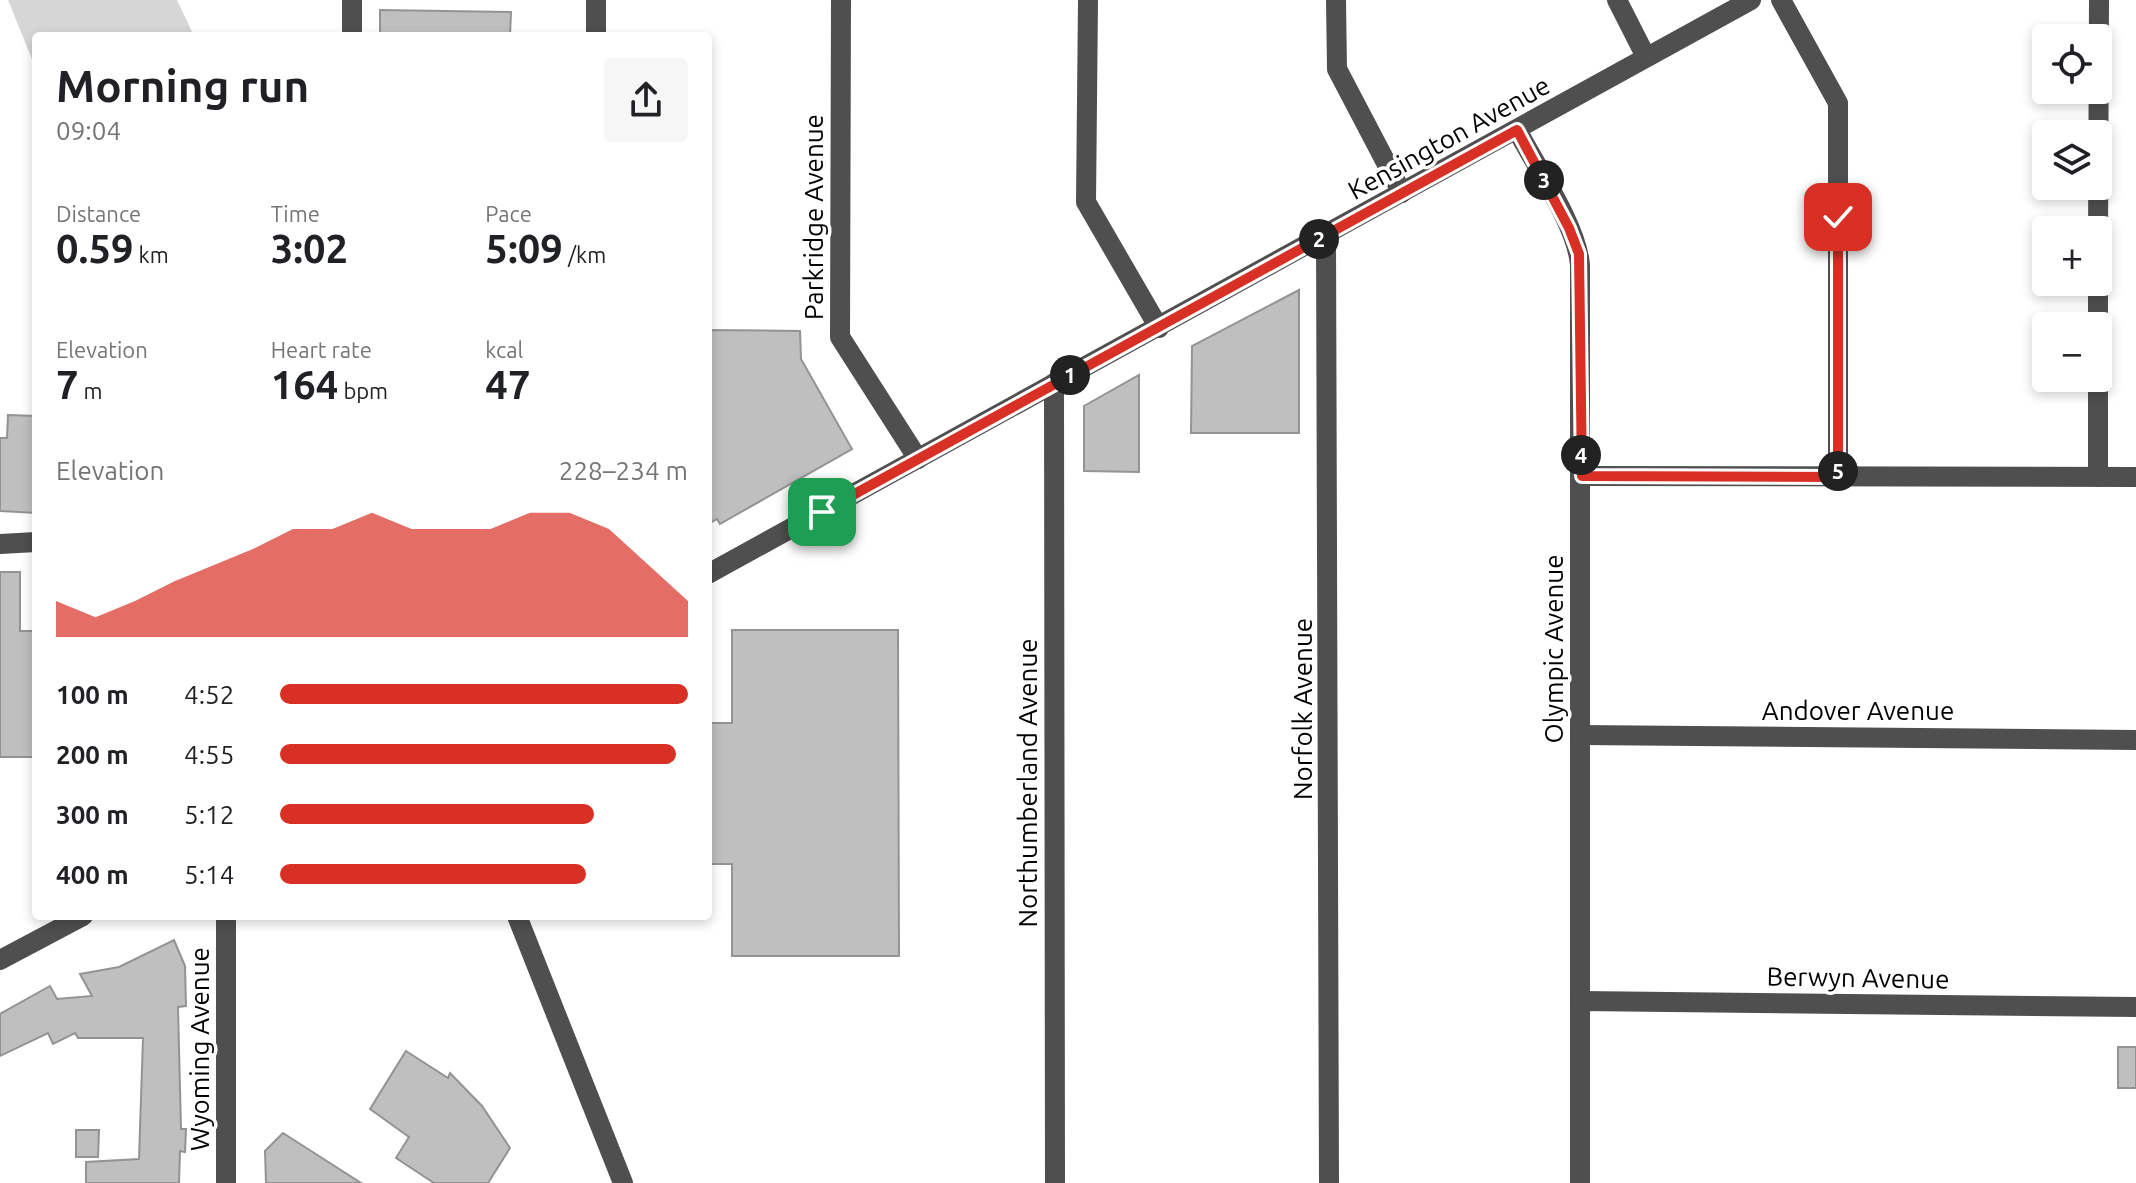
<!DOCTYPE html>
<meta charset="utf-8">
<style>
:root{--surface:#fff;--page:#f6f6f6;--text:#202124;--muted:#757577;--accent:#d93025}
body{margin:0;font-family:Ubuntu,sans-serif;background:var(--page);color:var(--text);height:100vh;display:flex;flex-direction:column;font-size:30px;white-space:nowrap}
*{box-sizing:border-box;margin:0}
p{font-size:26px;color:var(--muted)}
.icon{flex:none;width:44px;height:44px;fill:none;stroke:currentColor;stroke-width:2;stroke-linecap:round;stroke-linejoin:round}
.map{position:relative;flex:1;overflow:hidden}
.sheet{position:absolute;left:32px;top:32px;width:680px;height:888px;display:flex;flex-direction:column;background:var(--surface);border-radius:8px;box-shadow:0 4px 12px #0003}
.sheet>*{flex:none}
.buttons{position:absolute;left:2032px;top:24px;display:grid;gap:16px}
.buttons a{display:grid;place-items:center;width:80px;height:80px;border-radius:8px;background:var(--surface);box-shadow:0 4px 12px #0003;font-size:40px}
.pin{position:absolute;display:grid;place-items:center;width:68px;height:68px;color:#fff;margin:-34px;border-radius:16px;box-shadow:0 4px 12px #0006}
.km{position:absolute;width:40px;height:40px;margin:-20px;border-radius:50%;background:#222;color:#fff;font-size:22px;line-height:40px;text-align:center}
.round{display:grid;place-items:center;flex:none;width:84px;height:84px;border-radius:8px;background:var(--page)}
.headline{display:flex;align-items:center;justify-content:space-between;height:136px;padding:0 24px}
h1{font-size:44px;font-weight:600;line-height:60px}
.metrics{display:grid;grid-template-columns:repeat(3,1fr);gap:12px;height:136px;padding:8px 24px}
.metrics div{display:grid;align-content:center}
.metrics b{font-size:40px;font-weight:600}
.metrics small{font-size:22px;font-weight:400}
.metrics p{font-size:22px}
.chart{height:224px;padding:16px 24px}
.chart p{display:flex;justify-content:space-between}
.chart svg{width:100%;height:144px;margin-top:8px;fill:var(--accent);opacity:.7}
ul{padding:0 24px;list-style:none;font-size:26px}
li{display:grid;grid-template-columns:128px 96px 1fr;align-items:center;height:60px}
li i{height:20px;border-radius:10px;background:var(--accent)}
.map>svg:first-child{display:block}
.green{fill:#d6d6d6}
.building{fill:#bfbfbf;stroke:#939393;stroke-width:2}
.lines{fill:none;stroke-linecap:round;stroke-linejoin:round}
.minor{stroke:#4f4f4f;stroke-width:20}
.route-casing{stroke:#fff;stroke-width:16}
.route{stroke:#d93025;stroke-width:10}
.labels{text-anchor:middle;stroke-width:7;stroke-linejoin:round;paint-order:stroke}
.street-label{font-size:26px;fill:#000;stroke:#fff}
</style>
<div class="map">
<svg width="2136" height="1183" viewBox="0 0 2136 1183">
<rect width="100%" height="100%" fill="#fff"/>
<polygon class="green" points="8,0 177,0 194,36 36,36 36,69"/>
<g class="building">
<polygon points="380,10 511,12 510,36 380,36"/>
<polygon points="1299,290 1299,433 1191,433 1192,346"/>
<polygon points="708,330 800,331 801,359 852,449 720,524 717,519 708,524"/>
<polygon points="1139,375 1139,472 1084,471 1084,406"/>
<polygon points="8,415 36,416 36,513 0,511 0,438 7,438"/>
<polygon points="0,572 20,572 20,631 36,631 36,757 0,757"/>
<polygon points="732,630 898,630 899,956 732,956 732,864 708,864 708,723 732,723"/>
<polygon points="174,940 185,966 186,1006 178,1007 181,1129 186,1129 185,1152 180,1151 179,1183 86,1183 86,1162 139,1159 143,1038 78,1038 75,1033 53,1044 48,1033 0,1056 0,1014 50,986 57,999 92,996 80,974 119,967"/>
<rect x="2118" y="1047" width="18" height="41"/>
<polygon points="406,1051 448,1078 450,1073 482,1106 510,1148 488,1183 434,1183 396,1158 409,1137 370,1109"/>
<polygon points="76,1130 99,1130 98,1157 76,1157"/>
<polygon points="283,1133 361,1183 266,1183 265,1151"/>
</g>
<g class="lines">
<g class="minor">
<polyline points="841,0 840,337 918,459"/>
<polyline points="1088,0 1086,202 1159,328"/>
<polyline points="1336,0 1337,69 1402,193"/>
<polyline points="1617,0 1646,57"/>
<polyline points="1781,0 1838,103 1838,477"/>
<polyline points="352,36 352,0"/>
<polyline points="596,36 596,0"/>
<path d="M1517,130C1536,166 1577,226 1580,265V1183"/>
<polyline points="1326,235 1329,1183"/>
<polyline points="2098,243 2099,0"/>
<polyline points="2098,282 2098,326"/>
<polyline points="2098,345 2098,477"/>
<polyline points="1054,383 1055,1183"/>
<polyline points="1582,476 2136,477"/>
<polyline points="0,544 36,542"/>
<polyline points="708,574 1751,0"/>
<polyline points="1580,735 2136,740"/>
<polyline points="517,916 623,1183"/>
<polyline points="0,960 83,916"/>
<polyline points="1580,1001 2136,1007"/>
<polyline points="226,1183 226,916"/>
</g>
</g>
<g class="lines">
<defs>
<polyline id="route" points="822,512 1517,130 1569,228 1579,254 1582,476 1838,477 1838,217"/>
</defs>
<use href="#route" class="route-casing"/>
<use href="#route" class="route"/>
</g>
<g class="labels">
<g class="street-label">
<text transform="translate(1449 138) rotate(-29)" y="9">Kensington Avenue</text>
<text transform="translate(814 217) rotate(-90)" y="9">Parkridge Avenue</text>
<text transform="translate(1554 649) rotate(-90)" y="9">Olympic Avenue</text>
<text transform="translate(1303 709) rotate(-90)" y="9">Norfolk Avenue</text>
<text x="1858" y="720">Andover Avenue</text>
<text transform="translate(1028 783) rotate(-90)" y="9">Northumberland Avenue</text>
<text transform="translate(1858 978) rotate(1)" y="9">Berwyn Avenue</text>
<text transform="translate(200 1049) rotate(-90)" y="9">Wyoming Avenue</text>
</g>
</g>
</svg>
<div class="buttons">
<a><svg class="icon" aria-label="locate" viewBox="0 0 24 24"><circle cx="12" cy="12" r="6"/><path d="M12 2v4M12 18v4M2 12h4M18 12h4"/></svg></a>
<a><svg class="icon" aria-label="layers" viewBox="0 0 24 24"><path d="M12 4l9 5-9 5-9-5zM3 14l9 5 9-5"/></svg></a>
<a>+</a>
<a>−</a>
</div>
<div class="pin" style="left:822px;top:512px;background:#1e9e55"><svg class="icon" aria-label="arrive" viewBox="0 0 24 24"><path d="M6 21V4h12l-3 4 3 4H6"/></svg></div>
<div class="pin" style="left:1838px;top:217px;background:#d93025"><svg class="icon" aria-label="check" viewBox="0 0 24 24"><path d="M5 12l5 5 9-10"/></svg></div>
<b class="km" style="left:1070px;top:375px">1</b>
<b class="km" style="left:1319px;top:239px">2</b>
<b class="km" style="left:1544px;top:180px">3</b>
<b class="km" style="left:1581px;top:455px">4</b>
<b class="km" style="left:1838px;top:471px">5</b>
<section class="sheet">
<div class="headline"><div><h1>Morning run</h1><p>09:04</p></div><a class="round"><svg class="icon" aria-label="share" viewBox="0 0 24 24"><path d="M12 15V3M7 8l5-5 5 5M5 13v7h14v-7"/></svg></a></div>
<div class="metrics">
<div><p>Distance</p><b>0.59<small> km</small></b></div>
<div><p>Time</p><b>3:02</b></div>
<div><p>Pace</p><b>5:09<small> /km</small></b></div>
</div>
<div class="metrics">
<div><p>Elevation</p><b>7<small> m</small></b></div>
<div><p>Heart rate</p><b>164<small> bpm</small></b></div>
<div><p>kcal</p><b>47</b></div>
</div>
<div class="chart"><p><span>Elevation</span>228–234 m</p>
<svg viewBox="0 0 160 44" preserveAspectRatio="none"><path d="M0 44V33L10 38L20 33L30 27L40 22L50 17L60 11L70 11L80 6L90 11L100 11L110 11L120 6L130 6L140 11L150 22L160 33V44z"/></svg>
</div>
<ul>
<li><b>100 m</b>4:52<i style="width:100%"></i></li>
<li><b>200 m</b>4:55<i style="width:97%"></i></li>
<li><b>300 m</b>5:12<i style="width:77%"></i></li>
<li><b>400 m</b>5:14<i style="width:75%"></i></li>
</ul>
</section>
</div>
